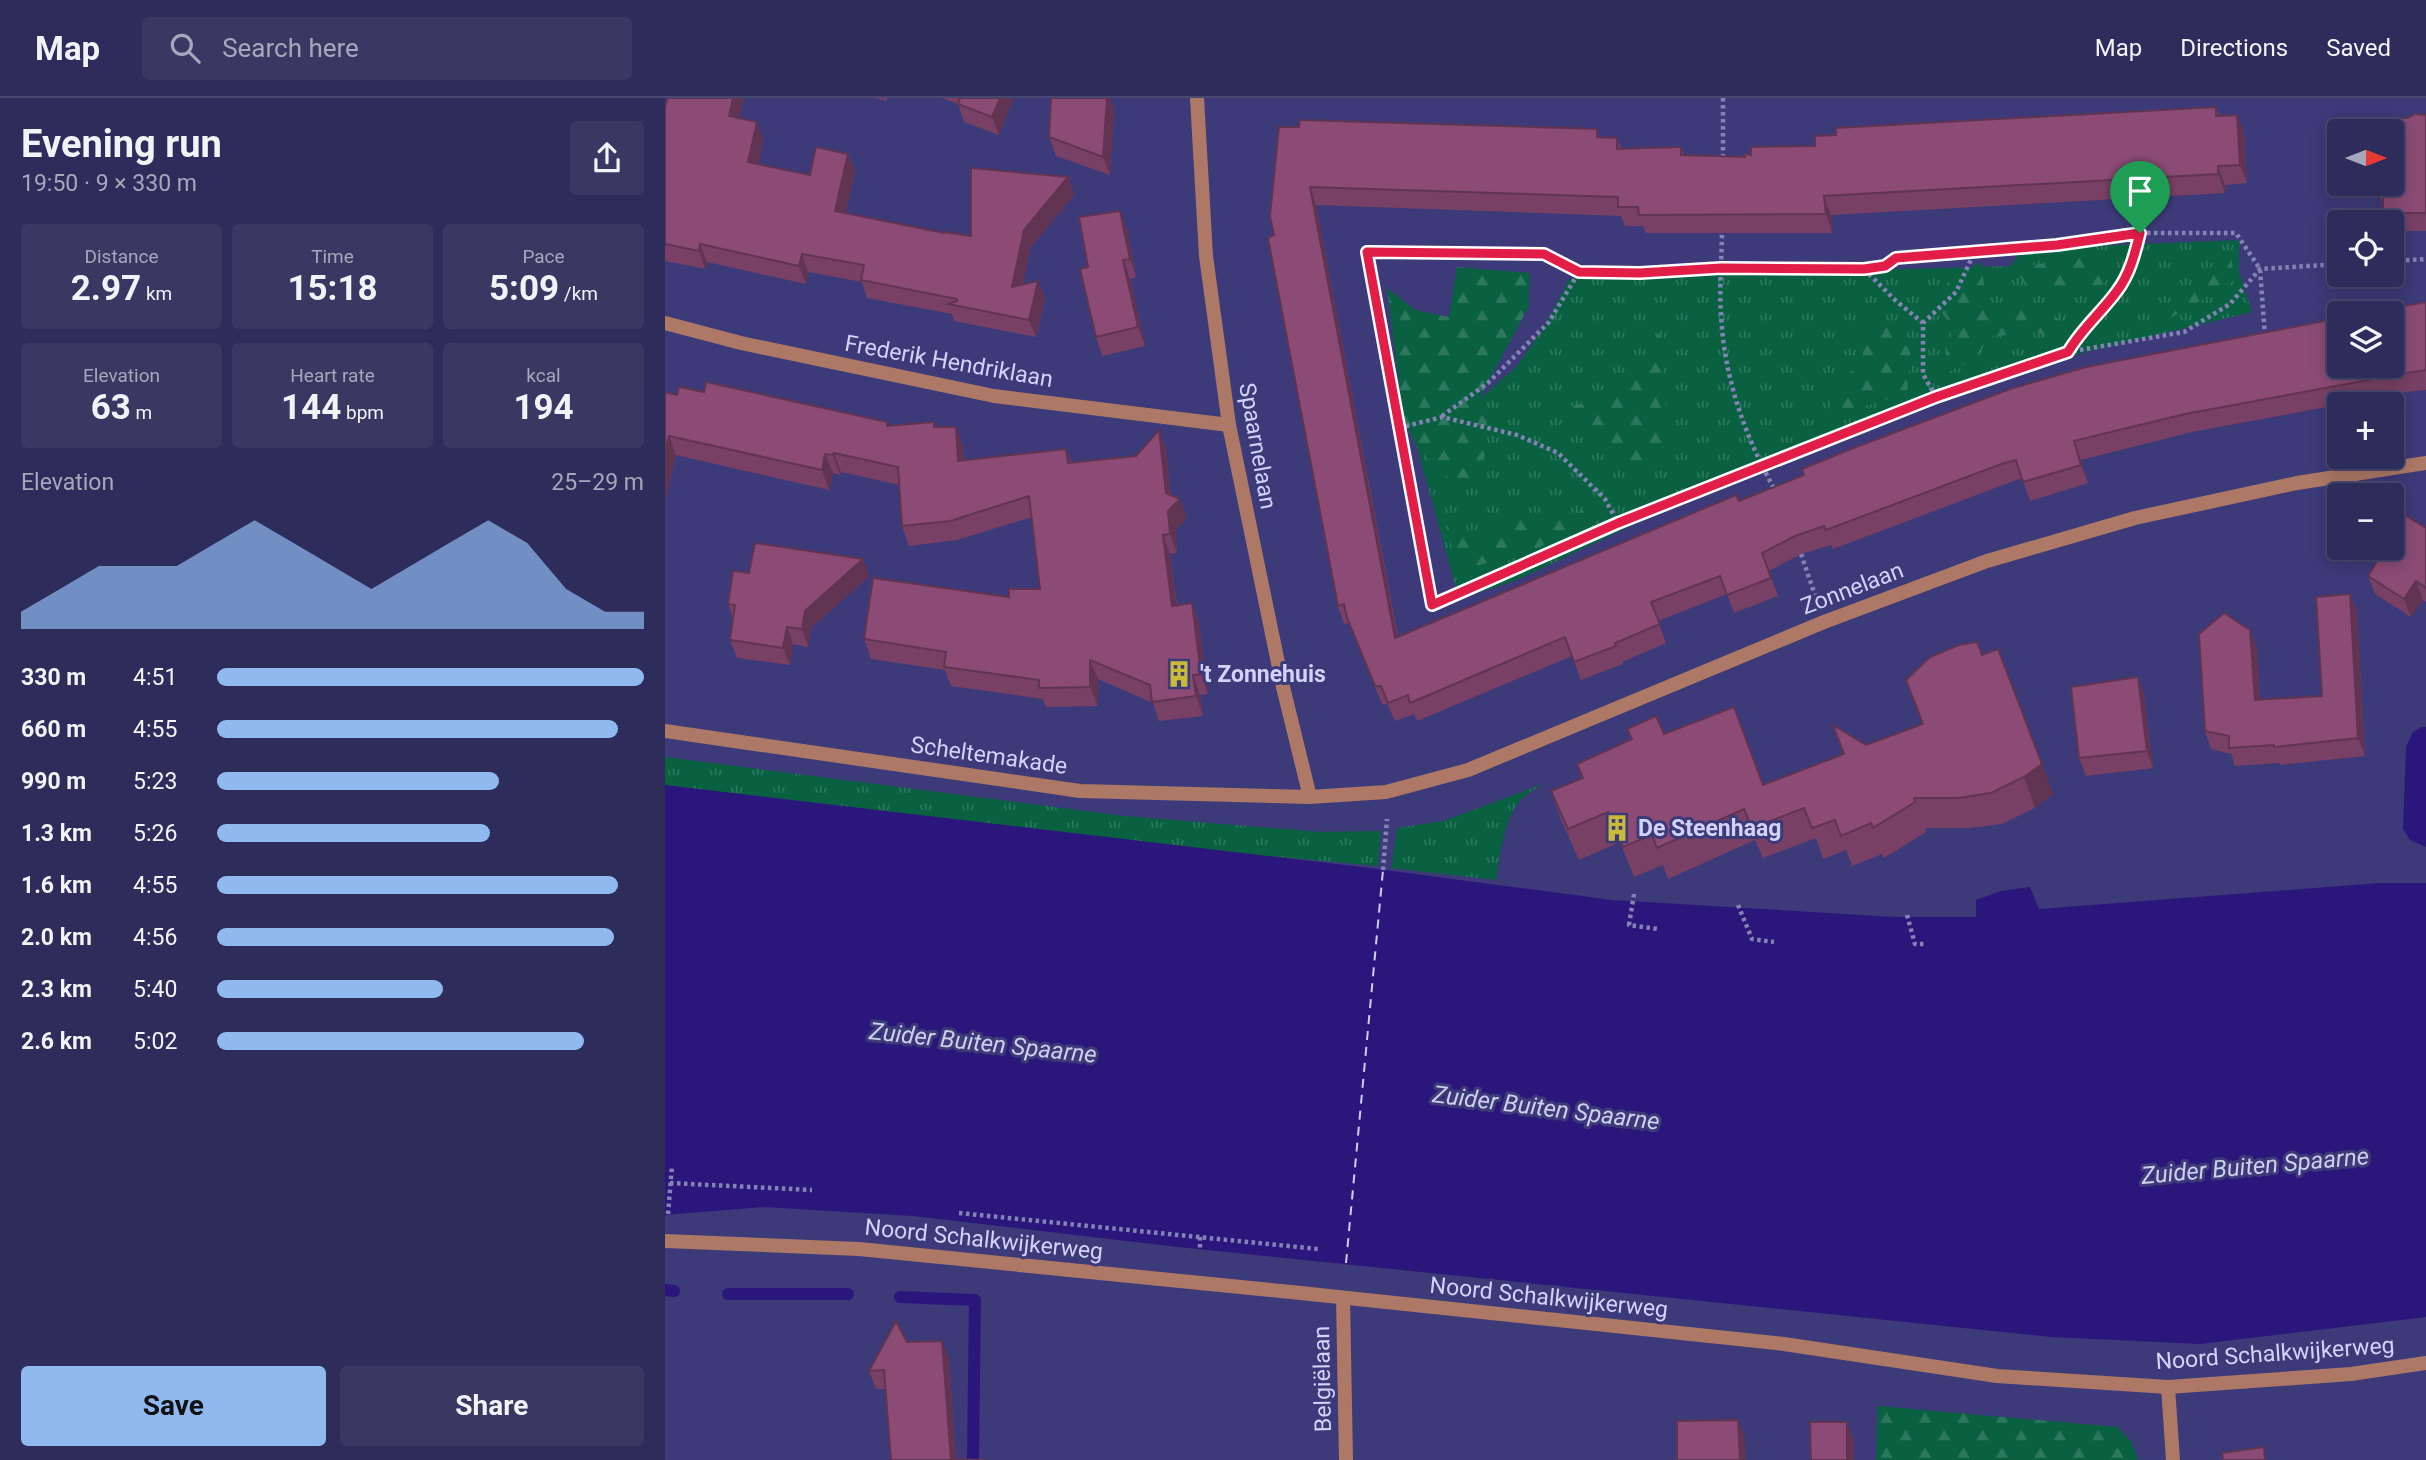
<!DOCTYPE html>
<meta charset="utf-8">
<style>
:root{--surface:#2d2c5a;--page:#393863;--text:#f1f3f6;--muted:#a7a7bb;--line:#484870;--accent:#90b9f0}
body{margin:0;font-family:Roboto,sans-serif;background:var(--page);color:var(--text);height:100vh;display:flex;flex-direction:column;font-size:26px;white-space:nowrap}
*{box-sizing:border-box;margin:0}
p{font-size:23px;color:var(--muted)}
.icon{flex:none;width:38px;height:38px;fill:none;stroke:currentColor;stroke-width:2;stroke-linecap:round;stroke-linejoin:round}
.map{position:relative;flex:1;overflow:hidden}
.sheet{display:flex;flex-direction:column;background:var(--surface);width:665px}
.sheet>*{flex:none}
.needle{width:46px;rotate:90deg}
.tools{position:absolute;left:1662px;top:21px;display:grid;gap:14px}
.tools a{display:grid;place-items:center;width:77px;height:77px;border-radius:7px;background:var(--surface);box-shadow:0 4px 18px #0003,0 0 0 2px var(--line);font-size:35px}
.pin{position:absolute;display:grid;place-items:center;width:60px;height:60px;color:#fff;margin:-72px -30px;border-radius:50% 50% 50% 0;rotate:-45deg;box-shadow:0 0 7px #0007}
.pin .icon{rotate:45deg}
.round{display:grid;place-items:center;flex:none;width:74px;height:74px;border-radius:7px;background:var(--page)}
.head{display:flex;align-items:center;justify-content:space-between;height:119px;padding:0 21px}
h1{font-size:38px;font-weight:700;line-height:52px}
.stats{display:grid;grid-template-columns:repeat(3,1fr);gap:10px;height:119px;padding:7px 21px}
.stats div{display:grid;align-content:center;border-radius:7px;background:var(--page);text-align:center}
.stats b{font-size:35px;font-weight:700}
.stats small{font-size:19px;font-weight:400}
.stats p{font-size:19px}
.chart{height:196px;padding:14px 21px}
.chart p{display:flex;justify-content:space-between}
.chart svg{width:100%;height:126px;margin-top:7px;fill:var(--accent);opacity:.7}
.button{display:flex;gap:14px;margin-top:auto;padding:14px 21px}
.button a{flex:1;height:80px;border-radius:7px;background:var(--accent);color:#111;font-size:28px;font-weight:700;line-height:80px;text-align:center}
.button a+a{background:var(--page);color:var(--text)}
ul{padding:0 21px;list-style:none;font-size:23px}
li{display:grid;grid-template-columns:112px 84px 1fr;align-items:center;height:52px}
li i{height:18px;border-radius:9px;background:var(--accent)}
header{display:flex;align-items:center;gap:42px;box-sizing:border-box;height:98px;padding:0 35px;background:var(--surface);border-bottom:2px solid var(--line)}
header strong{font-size:33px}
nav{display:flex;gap:38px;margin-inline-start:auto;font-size:24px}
.search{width:490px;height:63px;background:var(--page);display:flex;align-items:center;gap:18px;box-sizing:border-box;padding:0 24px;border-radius:7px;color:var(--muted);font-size:26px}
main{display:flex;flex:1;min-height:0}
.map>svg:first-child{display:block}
.grass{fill:url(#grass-tufts)}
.forest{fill:url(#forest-firs)}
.water{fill:#2b167c}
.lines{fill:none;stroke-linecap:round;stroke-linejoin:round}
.stream{stroke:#2b167c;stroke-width:12}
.ferry{stroke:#cdd0eb;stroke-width:2;stroke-dasharray:9 7;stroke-linecap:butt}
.path{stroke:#8383b5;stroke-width:4.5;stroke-dasharray:3.5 3.5;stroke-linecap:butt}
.street{stroke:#ad7966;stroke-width:14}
.wall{fill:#784065}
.shaded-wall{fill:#613452}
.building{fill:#8b4b75;stroke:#613452;stroke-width:2}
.route-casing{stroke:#fff;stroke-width:14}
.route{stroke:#e11d48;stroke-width:9}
.labels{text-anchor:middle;stroke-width:6;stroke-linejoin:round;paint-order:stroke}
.street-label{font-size:23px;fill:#d1d4f9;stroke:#3c3a78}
.poi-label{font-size:23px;font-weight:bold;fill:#d1d4f9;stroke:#3c3a78;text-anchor:start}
.water-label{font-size:24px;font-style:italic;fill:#cdd0eb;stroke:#3c3a78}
</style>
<header>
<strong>Map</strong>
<div class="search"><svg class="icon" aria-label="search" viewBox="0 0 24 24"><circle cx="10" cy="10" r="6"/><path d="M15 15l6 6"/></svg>Search here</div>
<nav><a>Map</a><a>Directions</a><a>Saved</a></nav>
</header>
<main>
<section class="sheet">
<div class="head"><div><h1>Evening run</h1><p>19:50 · 9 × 330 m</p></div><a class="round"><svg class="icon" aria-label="share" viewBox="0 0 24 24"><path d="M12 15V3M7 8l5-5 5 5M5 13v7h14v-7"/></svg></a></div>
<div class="stats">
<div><p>Distance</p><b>2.97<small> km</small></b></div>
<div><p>Time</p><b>15:18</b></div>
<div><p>Pace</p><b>5:09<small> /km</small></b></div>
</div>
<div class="stats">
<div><p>Elevation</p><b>63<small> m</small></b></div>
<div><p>Heart rate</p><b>144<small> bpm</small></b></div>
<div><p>kcal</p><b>194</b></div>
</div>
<div class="chart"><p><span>Elevation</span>25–29 m</p>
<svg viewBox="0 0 160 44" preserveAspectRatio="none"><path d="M0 44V38L10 30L20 22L30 22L40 22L50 14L60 6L70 14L80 22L90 30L100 22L110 14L120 6L130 14L140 30L150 38L160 38V44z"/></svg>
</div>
<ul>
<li><b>330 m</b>4:51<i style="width:100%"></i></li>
<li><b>660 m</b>4:55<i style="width:94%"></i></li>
<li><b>990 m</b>5:23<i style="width:66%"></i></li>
<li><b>1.3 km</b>5:26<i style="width:64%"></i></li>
<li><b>1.6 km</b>4:55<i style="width:94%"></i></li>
<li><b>2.0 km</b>4:56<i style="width:93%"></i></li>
<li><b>2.3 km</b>5:40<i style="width:53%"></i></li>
<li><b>2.6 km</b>5:02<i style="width:86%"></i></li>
</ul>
<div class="button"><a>Save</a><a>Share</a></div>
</section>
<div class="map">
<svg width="1761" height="1362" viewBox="0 0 1761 1362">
<defs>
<pattern id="grass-tufts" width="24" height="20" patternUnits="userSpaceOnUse" patternTransform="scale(1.75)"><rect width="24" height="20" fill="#096142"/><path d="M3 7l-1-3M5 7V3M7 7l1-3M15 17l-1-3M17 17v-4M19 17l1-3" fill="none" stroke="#2c775e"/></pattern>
<pattern id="forest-firs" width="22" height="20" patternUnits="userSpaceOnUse" patternTransform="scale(1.75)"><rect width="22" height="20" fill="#096142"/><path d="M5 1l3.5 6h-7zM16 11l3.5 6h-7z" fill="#2c775e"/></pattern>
</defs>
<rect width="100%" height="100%" fill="#3c3a78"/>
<g class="grass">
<polygon points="1574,142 1574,174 1587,214 1416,255 1117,356 852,482 794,501 752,349 787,383 822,324 814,301 852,268 879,229 904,181 1346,168 1357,151"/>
<polygon points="0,659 459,718 656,734 716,733 713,768 528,751 0,687"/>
<path d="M881,685C874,689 867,692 861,697C839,714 835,757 831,782L726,770L732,730L778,723Z"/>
</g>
<g class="forest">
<polygon points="1446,155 1435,197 1401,188 1361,189 1350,170"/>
<polygon points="1566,159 1570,182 1489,230 1491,209 1512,208"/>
<path d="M1315,164L1322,201L1345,214C1372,205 1380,208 1401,228L1390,241L1370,234L1326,239L1310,260L1283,274L1280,247L1291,232L1276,214L1283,183Z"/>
<polygon points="792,169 865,175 863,210 814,301 822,324 818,378 787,383 752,349 738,319 722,190 750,212 784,219"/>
<polygon points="1220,225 1246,245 1242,296 1161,319 1177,280 1198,266 1198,234"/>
<polygon points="995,232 1003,338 994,370 957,373 904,309 965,291"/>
<polygon points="929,406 937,423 867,452 793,473 781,427 816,437 851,419 899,423"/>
<polygon points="1213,1308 1452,1329 1466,1343 1473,1362 1211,1362"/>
</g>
<g class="water">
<polygon points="1757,629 1761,629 1761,749 1745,742 1738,731 1741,649 1748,634"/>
<polygon points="0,687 705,770 947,802 1230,819 1311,819 1311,802 1336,793 1365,789 1374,811 1715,785 1761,785 1761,1219 1535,1246 1386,1239 504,1148 248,1118 100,1109 0,1117"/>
</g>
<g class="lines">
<g class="stream">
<polyline points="0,1192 9,1193"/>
<polyline points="63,1196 183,1196"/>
<polyline points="235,1199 310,1202 308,1362"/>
</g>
<polyline class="ferry" points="681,1165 718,772"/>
<g class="path">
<polyline points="1058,0 1058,63"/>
<path d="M1057,130C1057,158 1054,188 1056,216C1059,280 1080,339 1111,394"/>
<polyline points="1727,163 1761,161"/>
<polyline points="1199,171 1230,202 1258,225"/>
<polyline points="1600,238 1595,171 1571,135 1475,135 1392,147 1231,160 1220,168 1199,171 1056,170 975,175 914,174 879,156 702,154 767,507 953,425 1271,299 1403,254 1519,234 1565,206 1595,171 1675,166"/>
<path d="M1403,254C1417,230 1436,215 1452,193C1465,176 1470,155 1475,135"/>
<polyline points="1271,299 1258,276 1258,225 1291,194 1309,155"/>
<polyline points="777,318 823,285 884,224 914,174"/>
<polyline points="734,330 777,319 852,337 893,355 940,401 953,425"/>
<polyline points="1136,456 1150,497"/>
<polyline points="718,772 722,721"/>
<polyline points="969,796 964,827 993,831"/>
<polyline points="1073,807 1087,841 1109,844"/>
<polyline points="1242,817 1250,846 1260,846"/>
<polyline points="5,1085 147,1092"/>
<polyline points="294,1115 653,1151"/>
<polyline points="3,1116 7,1068"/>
<polyline points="535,1139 535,1151"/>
</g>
<g class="street">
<polyline points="532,0 541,158 564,327 618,589 645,699"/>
<polyline points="0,225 76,245 329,298 564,327"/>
<polyline points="0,633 415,693 645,699 721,694 803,672 1159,524 1322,463 1470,420 1632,385 1761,365"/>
<polyline points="0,1143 194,1151 626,1194 1119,1246 1332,1278 1503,1289 1686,1276 1761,1265"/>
<polyline points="678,1200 681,1362"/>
<polyline points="1503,1289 1508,1362"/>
</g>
</g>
<g class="wall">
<polygon points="209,0 222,0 222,3"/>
<polygon points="277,0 348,0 334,37 299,24 293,6"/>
<polygon points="0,9 74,20 98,42 93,66 145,77 183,56 190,74 180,115 279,135 306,138 403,79 409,97 365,150 358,186 380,200 371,239 289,223 287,216 202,200 197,184 143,174 141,186 42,164 40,171 0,163"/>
<polygon points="1551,9 1554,17 1572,17 1579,35 1582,85 1560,87 1560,95 1166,117 1167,135 981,135 978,128 960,128 956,118 651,107 733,538 1074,403 1761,204 1761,292 1742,294 1527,334 1416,362 1423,385 1365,403 1357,380 1346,384 1168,451 1166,447 1136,456 1104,473 1113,498 1069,515 1062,496 993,523 1001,545 957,564 958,566 916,582 907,558 752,623 749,616 730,623 722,606 717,606 684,525 679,526 673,508 609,137 614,29 952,40 956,51 1016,49 1019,57 1080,59 1086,57 1150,48"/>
<polygon points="449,11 445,77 391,58 384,39"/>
<polygon points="1761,17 1761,133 1727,133 1727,124 1722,124 1718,115 1718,108 1711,89"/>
<polygon points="462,131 471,179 465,181 480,248 437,258 431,239 423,169"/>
<polygon points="0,294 12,297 39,294 223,328 269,324 271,329 298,348 299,362 401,351 407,365 471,358 501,351 506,397 522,420 510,433 512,455 505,456 512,507 534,525 543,596 535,597 538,618 494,623 488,605 433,581 433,608 381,609 378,601 286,588 280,572 206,561 199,541 375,491 367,419 292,442 244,448 237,428 234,387 176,374 175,377 168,375 164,392 11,357 0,402"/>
<polygon points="1737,425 1761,430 1761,504 1758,502 1746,519 1710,496 1703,478 1713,462 1703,456 1701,450 1727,450"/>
<polygon points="84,475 204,478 146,530 143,549 128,546 125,567 72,560 65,542 68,520 63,506"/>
<polygon points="1692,514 1700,658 1615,667 1615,665 1570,668 1566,656 1546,651 1540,633 1585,532 1592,550 1595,601 1657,598"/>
<polygon points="1317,557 1388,696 1370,710 1337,726 1305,730 1260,730 1261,734 1219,760 1217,756 1187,768 1181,752 1158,761 1151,740 1098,760 1090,742 1003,781 998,767 969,779 955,744 914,762 897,724 886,693 917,680 912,666 966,641 962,631 999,636 1098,687 1178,656 1168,627 1201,647 1258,626"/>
<polygon points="1473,579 1479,597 1488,670 1421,678 1414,660"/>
<polygon points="242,1244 284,1261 291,1361 226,1362 221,1291 211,1291 204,1273"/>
</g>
<g class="shaded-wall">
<polygon points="68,0 79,0 71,35 64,18"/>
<polygon points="335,0 348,0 334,37 327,19"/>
<polygon points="442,0 445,0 449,11 445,77 438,59"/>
<polygon points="1572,17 1579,35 1582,85 1575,67"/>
<polygon points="92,24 98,42 90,82 83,64"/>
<polygon points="183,56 190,74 177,131 170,113"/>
<polygon points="1553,68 1560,87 1560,95 1553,76"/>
<polygon points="403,79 409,97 365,150 354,207 347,189 359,132"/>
<polygon points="645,89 651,107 736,558 730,540"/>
<polygon points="1159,98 1166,117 1167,135 1161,116"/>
<polygon points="455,113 462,131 471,179 465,161"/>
<polygon points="35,146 42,164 40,171 34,153"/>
<polygon points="137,156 143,174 141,186 134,168"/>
<polygon points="458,162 465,181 480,248 473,229"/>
<polygon points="373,183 380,200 371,239 364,222"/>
<polygon points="291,329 298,348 300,383 293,363"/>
<polygon points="494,332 501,351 507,409 515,401 522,420 510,433 512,455 505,436"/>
<polygon points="4,338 11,357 0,402 0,354"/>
<polygon points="1409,343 1416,362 1423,385 1416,367"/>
<polygon points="401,351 408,370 403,365"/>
<polygon points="169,355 176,374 175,377 168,357"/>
<polygon points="160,356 168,375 164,392 157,372"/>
<polygon points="498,437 505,456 514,527 507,508"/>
<polygon points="198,461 204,478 146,530 143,549 137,531 140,513"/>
<polygon points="1751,483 1758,502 1746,519 1739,501"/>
<polygon points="1685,496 1692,514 1700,658 1693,640"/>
<polygon points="527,505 534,525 543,596 536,576"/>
<polygon points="122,529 128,546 125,567 118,550"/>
<polygon points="1585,532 1592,550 1596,620 1590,602"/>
<polygon points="425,562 433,581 433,608 425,589"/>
<polygon points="528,577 535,597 538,618 531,598"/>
<polygon points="1473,579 1479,597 1488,670 1482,653"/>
<polygon points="1377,666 1388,696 1370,710 1359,679"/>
<polygon points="277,1243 284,1261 291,1362 286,1362"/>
<polygon points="1073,1322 1080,1340 1081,1362 1075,1362"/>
<polygon points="1182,1324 1189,1342 1189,1362 1182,1362"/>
</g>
<g class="building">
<polygon points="3,0 68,0 64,18 92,24 83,64 145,77 151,49 183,56 170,113 279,135 279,134 306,138 306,70 403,79 359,132 347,189 373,183 364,222 283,206 292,203 292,201 196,182 199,167 137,156 134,168 35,146 34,153 0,146 0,9"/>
<polygon points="295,0 335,0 327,19 293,6"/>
<polygon points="386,0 442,0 438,59 384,39"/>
<polygon points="1551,9 1551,18 1572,17 1575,67 1553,68 1553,76 1159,98 1161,116 974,117 973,109 953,109 953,99 645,89 730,540 1071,397 1074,403 1139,377 1137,371 1186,351 1345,291 1421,269 1675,220 1675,268 1727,268 1727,215 1702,215 1761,204 1761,272 1736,276 1520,316 1409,343 1416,367 1358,384 1351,362 1339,365 1161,432 1159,428 1130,438 1097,455 1106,480 1062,497 1055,478 986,504 995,526 950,545 951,548 909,564 900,539 745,605 743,597 723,605 716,588 710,588 682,520 679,506 673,508 603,140 609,137 605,118 614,29 634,29 635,22 932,31 932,39 952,40 952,51 1016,49 1016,57 1080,59 1080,56 1086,57 1086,49 1150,48 1150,38 1171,37 1171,30"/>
<polygon points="1750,16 1761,17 1761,115 1718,115 1718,99 1711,89 1711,86 1727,86 1727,33 1718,33 1718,20 1743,20"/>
<polygon points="455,113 465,161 458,162 473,229 431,239 415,171 423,169 414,119"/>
<polygon points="41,284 222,324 222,328 269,324 269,329 291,329 293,363 401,351 403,365 471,358 494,332 501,395 515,401 503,413 505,436 498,437 507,508 527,505 536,576 528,577 531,598 487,604 485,587 425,562 425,589 374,590 374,582 279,569 281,554 199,541 208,480 344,499 344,491 375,491 364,398 285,423 237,428 233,369 169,355 168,357 160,356 157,372 4,338 0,354 0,294 12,297 14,289 39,294"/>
<polygon points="1727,418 1737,425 1741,418 1761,430 1761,490 1751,483 1739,501 1703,478 1719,452 1716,450 1727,450"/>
<polygon points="90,445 198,461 140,513 137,531 122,529 118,550 65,542 70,507 63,506 68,473 84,475"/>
<polygon points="1685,496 1693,640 1609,649 1609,647 1564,650 1564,638 1540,633 1534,536 1559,515 1585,532 1590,602 1657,598 1651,499"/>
<polygon points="1312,544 1317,557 1333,551 1377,666 1359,679 1326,695 1294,700 1249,700 1250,704 1208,730 1206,725 1176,738 1170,722 1147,730 1139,710 1087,730 1079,711 992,750 987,737 958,749 943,714 903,731 886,693 918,680 912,666 967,641 962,631 991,618 999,636 1069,609 1098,687 1179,656 1168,627 1201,647 1258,626 1241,582 1265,559 1294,547"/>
<polygon points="1473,579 1482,653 1414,660 1406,589"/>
<polygon points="231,1223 242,1244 277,1243 286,1361 322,1362 226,1362 219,1272 204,1273"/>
<polygon points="1073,1322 1075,1362 1012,1362 1012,1323"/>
<polygon points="1145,1324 1182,1324 1182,1362 1146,1362"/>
<polygon points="1599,1349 1600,1362 1558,1362 1557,1355"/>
</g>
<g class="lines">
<defs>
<path id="route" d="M1475,135C1470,155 1465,176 1452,193C1436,215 1417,230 1403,254L1271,299L953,425L767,507L702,154L879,156L914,174L975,175L1056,170L1199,171L1220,168L1231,160L1392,147Z"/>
</defs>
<use href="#route" class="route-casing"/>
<use href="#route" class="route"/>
</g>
<defs>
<symbol id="building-bare" viewBox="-9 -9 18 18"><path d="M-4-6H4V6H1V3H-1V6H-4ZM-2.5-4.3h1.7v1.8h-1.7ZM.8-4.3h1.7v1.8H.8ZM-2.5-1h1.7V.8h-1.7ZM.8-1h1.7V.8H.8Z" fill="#caba39" stroke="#3c3a78" stroke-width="2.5" paint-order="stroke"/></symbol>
</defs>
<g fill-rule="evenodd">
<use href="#building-bare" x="495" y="557" width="38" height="38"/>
<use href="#building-bare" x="933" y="711" width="38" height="38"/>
</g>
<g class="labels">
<g class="street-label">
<text transform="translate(284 263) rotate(10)" y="8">Frederik Hendriklaan</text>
<text transform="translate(593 348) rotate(80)" y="8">Spaarnelaan</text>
<text transform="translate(1187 490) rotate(-21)" y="8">Zonnelaan</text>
<text transform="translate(324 657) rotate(8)" y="8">Scheltemakade</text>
<text transform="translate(319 1141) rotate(6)" y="8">Noord Schalkwijkerweg</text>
<text transform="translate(884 1199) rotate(6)" y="8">Noord Schalkwijkerweg</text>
<text transform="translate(1610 1255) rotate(-4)" y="8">Noord Schalkwijkerweg</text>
<text transform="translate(657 1281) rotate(-91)" y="8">Belgiëlaan</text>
</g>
<g class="poi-label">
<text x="535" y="584">'t Zonnehuis</text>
<text x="973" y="738">De Steenhaag</text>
</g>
<g class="water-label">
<text transform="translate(318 945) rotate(6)" y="8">Zuider Buiten Spaarne</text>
<text transform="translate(881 1010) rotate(7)" y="8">Zuider Buiten Spaarne</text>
<text transform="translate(1590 1068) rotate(-5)" y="8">Zuider Buiten Spaarne</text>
</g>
</g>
</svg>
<div class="tools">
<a><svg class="needle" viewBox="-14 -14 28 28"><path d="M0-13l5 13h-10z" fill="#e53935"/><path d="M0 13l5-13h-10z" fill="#a7a7bb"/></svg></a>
<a><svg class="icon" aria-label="locate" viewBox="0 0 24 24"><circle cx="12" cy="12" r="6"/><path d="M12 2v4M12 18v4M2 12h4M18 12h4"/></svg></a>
<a><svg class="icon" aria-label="layers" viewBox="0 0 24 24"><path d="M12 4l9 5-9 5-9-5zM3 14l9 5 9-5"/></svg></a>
<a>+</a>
<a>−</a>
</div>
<div class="pin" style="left:1475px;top:135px;background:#1e9e55"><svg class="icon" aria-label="arrive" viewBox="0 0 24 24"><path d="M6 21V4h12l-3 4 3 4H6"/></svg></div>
</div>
</main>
